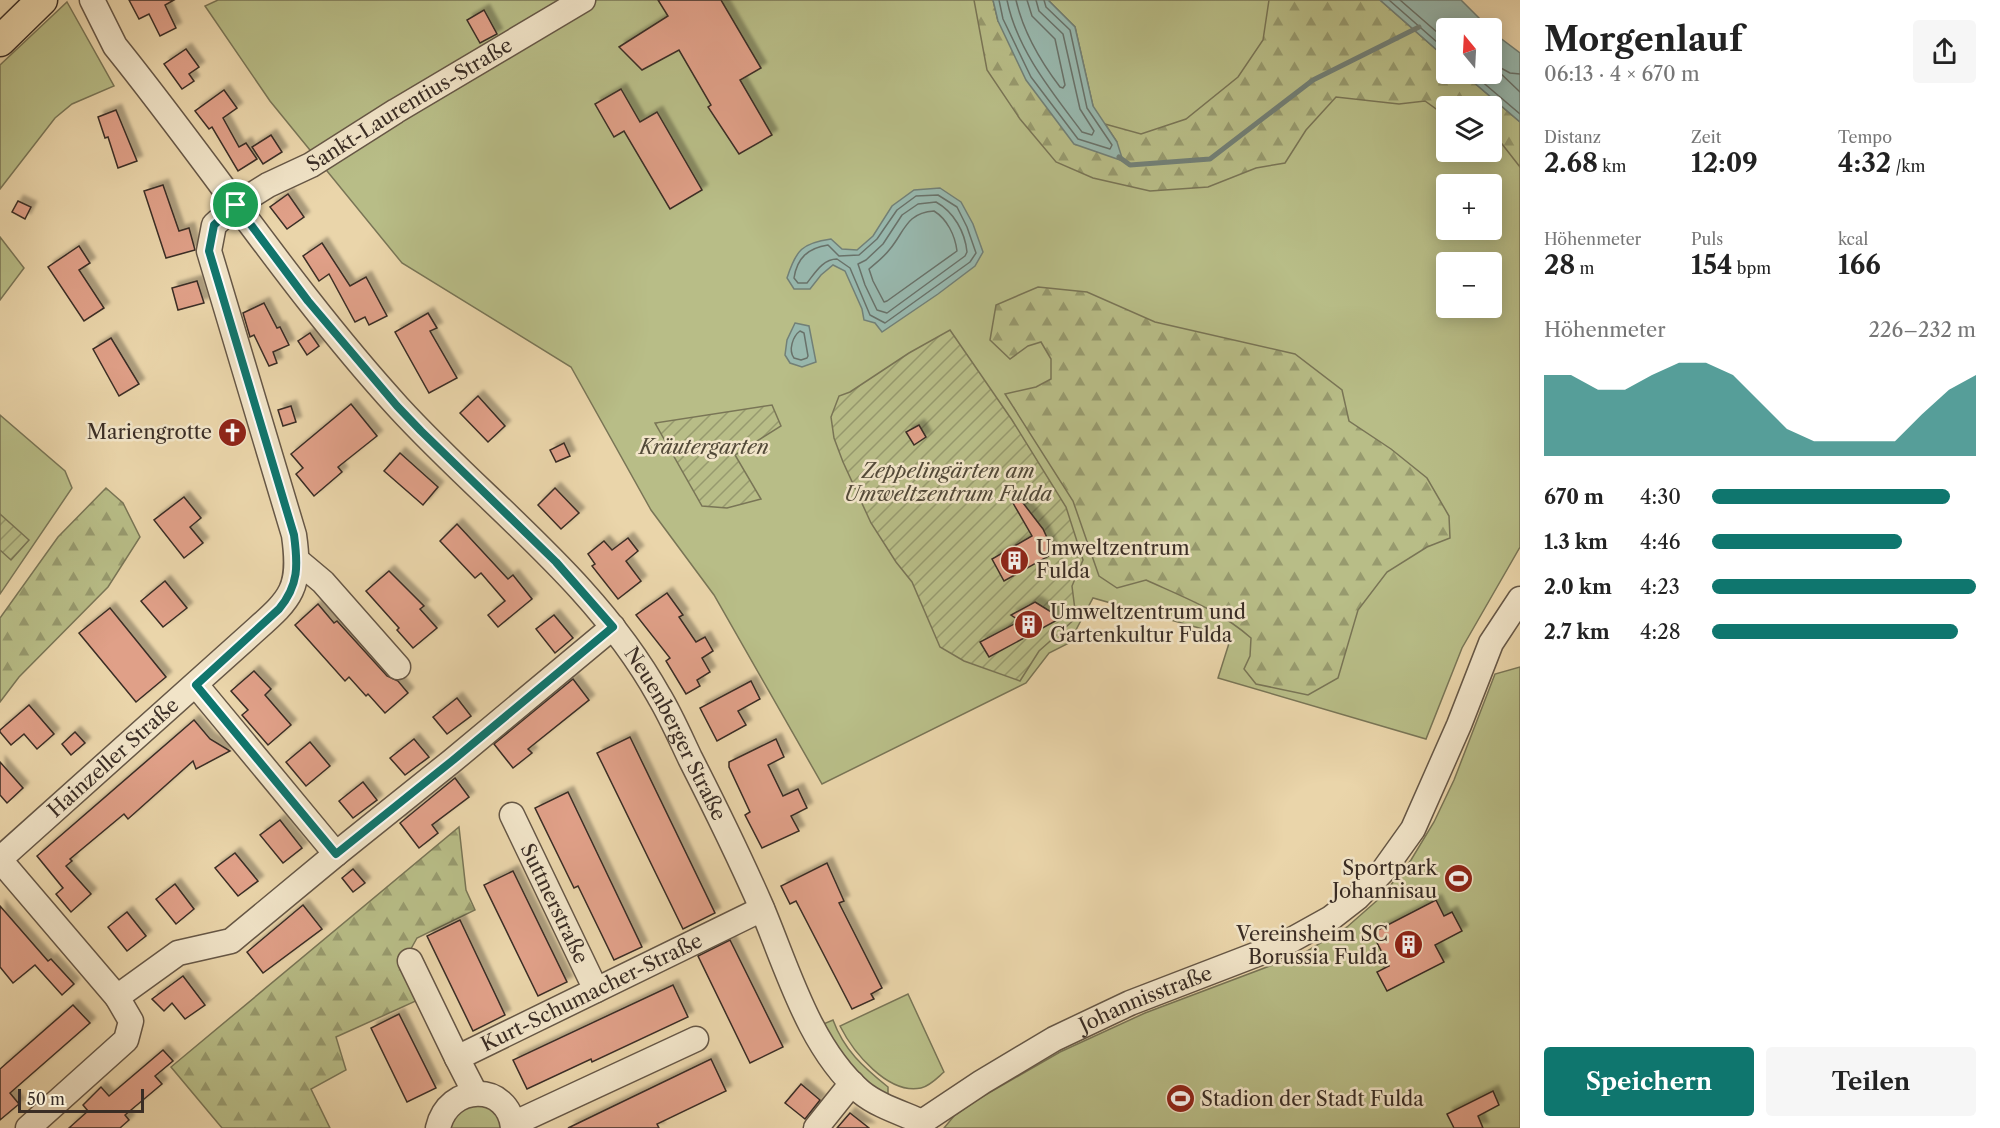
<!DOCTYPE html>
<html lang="de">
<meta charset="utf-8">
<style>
:root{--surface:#fff;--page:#f6f6f6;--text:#222;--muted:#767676;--accent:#0f766e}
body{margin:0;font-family:"Libre Caslon Text",serif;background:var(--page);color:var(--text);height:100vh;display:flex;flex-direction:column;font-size:22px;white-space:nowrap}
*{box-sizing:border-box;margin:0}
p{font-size:20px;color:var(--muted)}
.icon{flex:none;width:33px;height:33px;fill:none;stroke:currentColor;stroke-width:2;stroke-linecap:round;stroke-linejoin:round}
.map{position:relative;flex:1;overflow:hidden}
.details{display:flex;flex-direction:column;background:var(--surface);width:480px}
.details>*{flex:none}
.needle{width:39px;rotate:342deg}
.buttons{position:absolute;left:1436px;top:18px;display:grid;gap:12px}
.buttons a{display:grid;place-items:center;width:66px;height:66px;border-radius:6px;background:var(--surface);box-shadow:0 3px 15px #0003;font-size:30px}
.scale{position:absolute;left:18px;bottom:15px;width:126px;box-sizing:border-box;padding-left:6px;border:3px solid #3a2d25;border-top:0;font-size:16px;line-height:21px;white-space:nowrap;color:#3a2d25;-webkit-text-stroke:4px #f1e4c8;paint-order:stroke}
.pin{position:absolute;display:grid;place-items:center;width:51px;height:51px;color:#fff;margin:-26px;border:3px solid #fff;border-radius:50%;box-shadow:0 2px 6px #0007}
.round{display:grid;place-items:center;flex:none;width:63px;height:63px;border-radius:6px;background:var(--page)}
.overview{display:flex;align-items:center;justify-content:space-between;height:102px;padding:0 24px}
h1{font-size:33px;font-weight:700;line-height:45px}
.stats{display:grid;grid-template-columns:repeat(3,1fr);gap:9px;height:102px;padding:6px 24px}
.stats div{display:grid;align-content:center}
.stats b{font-size:26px;font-weight:700}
.stats small{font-size:16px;font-weight:400}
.stats p{font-size:16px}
.chart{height:168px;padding:12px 24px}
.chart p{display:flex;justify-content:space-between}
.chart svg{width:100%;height:108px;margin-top:6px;fill:var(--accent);opacity:.7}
.cta{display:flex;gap:12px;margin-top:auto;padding:12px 24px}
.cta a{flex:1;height:69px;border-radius:6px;background:var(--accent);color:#fff;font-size:24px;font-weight:700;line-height:69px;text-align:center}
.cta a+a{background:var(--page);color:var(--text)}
ul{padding:0 24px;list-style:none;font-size:20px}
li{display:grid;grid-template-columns:96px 72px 1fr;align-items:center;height:45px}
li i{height:15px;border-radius:8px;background:var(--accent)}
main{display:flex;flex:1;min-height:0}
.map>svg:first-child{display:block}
.green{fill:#b8bd87;stroke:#797556;stroke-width:1.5;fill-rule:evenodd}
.forest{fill:url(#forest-firs);stroke:#797556;stroke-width:1.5}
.garden{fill:url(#garden-furrows);stroke:#797556;stroke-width:1.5}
.water{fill:#98b8ae;stroke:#728077;stroke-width:1.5}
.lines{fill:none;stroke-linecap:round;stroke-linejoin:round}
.shore{stroke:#69726a;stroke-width:1.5}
.stream{stroke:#728077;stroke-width:5}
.building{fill:#e0a088;stroke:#3a2d25;stroke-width:1.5;filter:url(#shadow)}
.minor-casing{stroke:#665746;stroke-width:27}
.major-casing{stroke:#3a2d25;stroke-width:33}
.minor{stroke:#f1e4c8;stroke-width:24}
.major{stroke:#ead5aa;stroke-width:30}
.route-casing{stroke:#fff;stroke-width:12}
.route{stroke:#0f766e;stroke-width:8}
.labels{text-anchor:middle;stroke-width:5;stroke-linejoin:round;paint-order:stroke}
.street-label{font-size:20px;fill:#3a2d25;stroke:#f1e4c8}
.poi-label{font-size:20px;fill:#3a2d25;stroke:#f1e4c8;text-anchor:end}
.park-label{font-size:20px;font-style:italic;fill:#534a39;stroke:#f1e4c8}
</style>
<main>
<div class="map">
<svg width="1520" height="1128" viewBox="0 0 1520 1128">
<defs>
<pattern id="forest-firs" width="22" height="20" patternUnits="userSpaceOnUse" patternTransform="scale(1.5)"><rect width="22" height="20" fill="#b8bd87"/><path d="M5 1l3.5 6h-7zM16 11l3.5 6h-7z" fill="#979a6e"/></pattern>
<pattern id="garden-furrows" width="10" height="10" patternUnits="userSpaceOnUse" patternTransform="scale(1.5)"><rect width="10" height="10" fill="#b8bd87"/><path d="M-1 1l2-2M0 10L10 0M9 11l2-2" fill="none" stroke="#979a6e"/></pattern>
<filter id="shadow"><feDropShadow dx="5.5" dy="-5.5" stdDeviation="1.5" flood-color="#0004"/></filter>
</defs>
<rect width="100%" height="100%" fill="#ead5aa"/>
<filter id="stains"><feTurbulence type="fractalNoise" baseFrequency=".00333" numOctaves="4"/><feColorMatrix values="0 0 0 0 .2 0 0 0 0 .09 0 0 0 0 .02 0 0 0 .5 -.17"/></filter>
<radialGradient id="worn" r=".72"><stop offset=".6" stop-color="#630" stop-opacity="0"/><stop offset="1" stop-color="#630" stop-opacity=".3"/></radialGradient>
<g class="green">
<path d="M218,0H993L998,21L1093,106L1075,27L1048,0H1380L1446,58V74H1464L1520,122V547L1462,648L1426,739L1218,678L1231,637L1093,598L1069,643L1049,653L1026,683L822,784L714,595L651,510L571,367L402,263L270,101L205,6ZM1446,106H1491V152H1446ZM1446,184H1491V230H1446ZM1446,262H1491V308H1446Z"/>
<polygon points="67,2 114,86 72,104 55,118 0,189 0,65"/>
<polygon points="0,237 24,268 0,300"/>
<polygon points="0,415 65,471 72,488 0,594"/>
<polygon points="1520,667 1520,1128 944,1128 954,1116 980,1098 1060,1052 1145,1013 1304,953 1347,927 1381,897 1411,860 1434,822 1454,780 1495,674"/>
<path d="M908,994L944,1072C937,1078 930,1086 921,1088C888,1095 853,1052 840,1026Z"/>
<path d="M833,1020C844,1050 863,1067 888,1087V1095C854,1079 842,1055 821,1025Z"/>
<polygon points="462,1102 494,1107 504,1128 445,1128"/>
</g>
<g class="forest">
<polygon points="974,0 993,0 998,21 1117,142 1105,124 1141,134 1186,119 1238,77 1263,40 1269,0 1380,0 1446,58 1446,74 1464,74 1520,122 1520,167 1502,144 1491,140 1491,106 1446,106 1446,116 1425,101 1399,104 1336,97 1306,130 1285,163 1256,168 1208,187 1150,191 1093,178 1056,162 1020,119 987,70"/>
<path d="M1038,287L1087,292L1155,322L1295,354L1342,390L1349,421L1391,449L1427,478L1449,516L1450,538L1427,547L1387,572L1358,610L1338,678L1308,695L1256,684L1244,669L1250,656L1251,638C1221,611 1181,596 1146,580L1117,588L1099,576L1073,501L1005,394L1036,387L1051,379V359L1041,342L1028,346L1010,359L990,340L996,305Z"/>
<polygon points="106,488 123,503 140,537 108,587 19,677 0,702 0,618 58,537"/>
<polygon points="459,827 466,890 475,910 417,938 402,965 418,1000 336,1037 346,1070 311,1089 330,1128 222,1128 171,1067"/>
</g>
<g class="garden">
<polygon points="950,330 1012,420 1066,507 1083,560 1072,586 1076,618 1039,651 1020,681 964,661 940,647 912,582 896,562 871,523 843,462 834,438 831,417 839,396 850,392 909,353"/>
<polygon points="772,405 781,426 735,455 761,499 727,508 702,506 655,423"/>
<polygon points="0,514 29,540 11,560 0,550"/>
</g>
<g class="water">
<polygon points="993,0 1048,0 1075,27 1093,106 1117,142 1123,161 1074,144 1026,80 998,21"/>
<polygon points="1380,0 1461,0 1489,28 1446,28 1446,58"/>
<polygon points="1491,31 1520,53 1520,122 1464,74 1491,74"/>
<path d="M940,188L961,202L973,224L983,252L975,266L938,294L882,332L875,323L864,320L862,309L845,271L833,265L821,275L810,289H794L787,278C796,250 802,243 831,239L842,249L857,250L873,236L892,206L914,190Z"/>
<polygon points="795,323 809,326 816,362 802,367 790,363 785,355 787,340"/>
</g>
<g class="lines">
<g class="shore">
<polyline points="999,0 1003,19 1031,77 1078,139 1110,149 1112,145 1087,108 1070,30 1046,7 1044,0"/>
<path d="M1007,0C1017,50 1052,92 1082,132L1092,135L1094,131L1080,109L1063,34L1039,11L1036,0"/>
<path d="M1016,0C1023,31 1041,62 1060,87L1063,88L1065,85L1055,39L1032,16L1027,0"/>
<polyline points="1389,0 1446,50"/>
<polyline points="1400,0 1446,40"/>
<polyline points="1473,74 1520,114"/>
<polyline points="1520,74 1510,73 1499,67 1496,69 1520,92"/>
<path d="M938,195L957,207L967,227L976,253L970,262L885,323L870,315L850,268L837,259C823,259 815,273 807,283H798L794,278C797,258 808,248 828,245L839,256L859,255L877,239L897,210L916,196Z"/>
<path d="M936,202C954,212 965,232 967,252L965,256L887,313L877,310L865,285L858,264L866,260L883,244L902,215L918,204Z"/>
<path d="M934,211C947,219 955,235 957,251L887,301L884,302L873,281L869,269C876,263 884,257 890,249C905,231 906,213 934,211Z"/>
<path d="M800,331L804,333L808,356L807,358L801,360L794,358C788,350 793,336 800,331Z"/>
</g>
<polyline class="stream" points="1119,157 1130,165 1210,159 1313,80 1419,27"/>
</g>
<g class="building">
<polygon points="129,0 174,0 165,5 176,28 160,36 149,14 139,19"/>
<polygon points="658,0 721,0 761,68 740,80 772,135 739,154 708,107 711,105 679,50 642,70 619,47 668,16"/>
<polygon points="484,10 497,34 480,43 467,20"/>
<polygon points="186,49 199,67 189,74 194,81 182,89 164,64"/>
<polygon points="621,89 640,122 657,112 702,190 670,209 624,131 614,137 595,104"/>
<polygon points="224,90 237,108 223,118 239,147 246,143 257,159 238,171 212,127 209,129 195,111"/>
<polygon points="116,110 137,161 118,168 108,137 105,138 98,117"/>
<polygon points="271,135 282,152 263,164 252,147"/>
<polygon points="163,185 179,231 189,228 195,250 166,258 144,191"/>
<polygon points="288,194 304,217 287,229 270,207"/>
<polygon points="18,201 31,207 25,219 12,212"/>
<polygon points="322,243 350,286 366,277 387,316 369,325 365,317 355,322 329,274 319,281 303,256"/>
<polygon points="79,246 90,263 79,270 104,308 84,321 48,267"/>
<polygon points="197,281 204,303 178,310 172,288"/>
<polygon points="264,303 277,328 280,327 289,345 273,352 277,363 269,366 254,335 250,337 243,313"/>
<polygon points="428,313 437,328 430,331 457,378 429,393 395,332"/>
<polygon points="310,333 319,346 307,355 298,341"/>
<polygon points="111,338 139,384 119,396 93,349"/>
<polygon points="478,396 505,426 488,442 460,413"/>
<polygon points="351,404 377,436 338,467 342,472 314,496 296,474 303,468 291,454"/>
<polygon points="291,406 296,422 283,426 278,410"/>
<polygon points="919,425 926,437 914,445 906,432"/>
<polygon points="564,443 570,456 556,462 550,450"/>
<polygon points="400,453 438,487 423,505 384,471"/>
<polygon points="555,488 579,513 561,529 538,505"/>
<polygon points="184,497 201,518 190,527 203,543 184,558 154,520"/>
<polygon points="1020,499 1043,529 1054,553 1004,581 992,559 1032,536 1013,503"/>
<polygon points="457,524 508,579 513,575 532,599 498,627 488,615 505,601 481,573 475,578 440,541"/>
<polygon points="628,538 638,551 626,561 641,581 618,599 592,566 595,564 588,554 604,541 612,550"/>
<polygon points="389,571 424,606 420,609 437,628 413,648 397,630 399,628 366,591"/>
<polygon points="165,581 187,608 163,627 141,601"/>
<polygon points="667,593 683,615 679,617 696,642 705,637 713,651 702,658 710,672 697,680 700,686 686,694 666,661 670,658 636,615"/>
<polygon points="1035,602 1061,618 989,657 980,642 1020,621 1011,615"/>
<polygon points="318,604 334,623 337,621 387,676 398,681 408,693 385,713 368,694 366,696 349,677 345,681 295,625"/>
<polygon points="110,608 166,677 136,702 79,633"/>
<polygon points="554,615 573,638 555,653 536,629"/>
<polygon points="254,671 271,689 265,695 291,725 268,745 242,715 248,710 231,691"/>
<polygon points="573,679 589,700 528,749 532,753 513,768 494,744"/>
<polygon points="751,681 760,699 738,711 746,725 717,741 700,708"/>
<polygon points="457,698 471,716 447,734 433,717"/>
<polygon points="29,705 54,734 37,749 24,734 11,745 0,732 0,730"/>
<polygon points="194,720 210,739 230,751 196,769 193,761 128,819 124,814 70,859 72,861 66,866 91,894 71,912 56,894 63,888 37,856"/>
<polygon points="75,732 85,743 71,755 62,744"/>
<polygon points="630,737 715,913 683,929 597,753"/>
<polygon points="414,739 429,757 405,775 390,758"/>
<polygon points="776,739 784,757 768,765 783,796 798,789 807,808 791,816 799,831 762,848 745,815 750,812 729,767 729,762"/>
<polygon points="310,742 330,766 306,786 286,762"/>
<polygon points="0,762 23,788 7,803 0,795"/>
<polygon points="455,778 469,797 432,825 438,833 419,848 400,823"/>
<polygon points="363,782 377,800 353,818 339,801"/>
<polygon points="568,792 642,947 614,960 578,886 574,888 535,808"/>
<polygon points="280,820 302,848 283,863 260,835"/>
<polygon points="235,853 258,881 238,896 215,868"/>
<polygon points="827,863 844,901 839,903 882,988 871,994 874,999 852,1009 796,901 790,904 781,886"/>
<polygon points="353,869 365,883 353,892 342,878"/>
<polygon points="513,871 567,982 538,996 484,885"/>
<polygon points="175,884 194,909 176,924 156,899"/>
<polygon points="1436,900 1444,916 1452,912 1462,931 1435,945 1444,962 1387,991 1377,972 1389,966 1372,933"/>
<polygon points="303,905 322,929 263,973 247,952"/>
<polygon points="0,906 48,961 51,959 74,984 62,995 35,965 13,983 0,967"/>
<polygon points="127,912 146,936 127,951 108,927"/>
<polygon points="460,920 505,1015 473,1031 427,936"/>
<polygon points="730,940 783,1047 750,1063 698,956"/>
<polygon points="183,976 205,1005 185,1019 172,1003 164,1011 152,999"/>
<polygon points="673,985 688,1017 592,1062 591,1059 527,1089 513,1060"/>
<polygon points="73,1005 90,1023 10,1093 19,1104 0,1120 0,1069"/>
<polygon points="399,1014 436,1088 407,1102 371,1028"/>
<polygon points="163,1050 173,1061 155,1076 162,1084 125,1115 129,1120 120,1128 69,1128 88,1111 83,1105 101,1087 109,1096"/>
<polygon points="711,1059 726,1091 657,1124 659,1128 568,1128"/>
<polygon points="801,1084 820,1100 805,1119 785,1103"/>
<polygon points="1493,1091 1499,1105 1478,1116 1483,1128 1454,1128 1447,1114"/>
<polygon points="850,1113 869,1128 837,1128"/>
</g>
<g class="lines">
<defs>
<g id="minor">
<path id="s1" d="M92,0L115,46C211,165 295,294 398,407C486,503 595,581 659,696C671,716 680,737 690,758C715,807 739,856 761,906C787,967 809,1047 861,1092C878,1106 902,1113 922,1122"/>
<polyline points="298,561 323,582 398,667"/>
<polyline points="196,685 336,854"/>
<path id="s2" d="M512,815L596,990"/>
<path id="s3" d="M0,859L251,634C290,599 302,591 294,535L209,251L214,225L236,205L268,185L311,165L396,111L583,0"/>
<polyline points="0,860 117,997 131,1021 126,1040 28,1128"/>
<polyline points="410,961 457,1058"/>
<polyline points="117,997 178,953 231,941 336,854 452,761 613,627"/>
<path id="s4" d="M475,1093L457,1058L762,909"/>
<path id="s5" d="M922,1122L982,1082L1054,1039L1130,1003L1286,943L1331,918L1358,897L1383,871L1413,829L1459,725L1491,643L1520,599"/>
<polyline points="513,1124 696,1039"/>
<path d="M438,1128C448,1083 509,1082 513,1128"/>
<polyline points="816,1128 852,1083"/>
</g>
<polyline id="major" points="0,41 42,0"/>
</defs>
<use href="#minor" class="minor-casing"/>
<use href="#major" class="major-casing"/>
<use href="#minor" class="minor"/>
<use href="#major" class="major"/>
</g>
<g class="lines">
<defs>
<path id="route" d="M236,205L308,301L397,406L421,431L556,562L613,627L452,761L336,854L196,685L279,609C299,585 298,565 294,535L209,251L214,225Z"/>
</defs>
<use href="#route" class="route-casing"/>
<use href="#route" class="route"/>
</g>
<defs>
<symbol id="church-disc" viewBox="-11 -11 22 22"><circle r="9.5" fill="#8f2418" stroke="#f1e4c8"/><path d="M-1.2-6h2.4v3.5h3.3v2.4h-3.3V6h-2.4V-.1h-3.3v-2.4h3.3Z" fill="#fff"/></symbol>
<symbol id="building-disc" viewBox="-11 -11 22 22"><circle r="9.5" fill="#8f2418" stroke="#f1e4c8"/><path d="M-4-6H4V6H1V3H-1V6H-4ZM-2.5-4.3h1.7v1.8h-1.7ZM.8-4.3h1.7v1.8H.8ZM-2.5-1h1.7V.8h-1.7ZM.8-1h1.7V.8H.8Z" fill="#fff"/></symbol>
<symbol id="stadium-disc" viewBox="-11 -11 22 22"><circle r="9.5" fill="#8f2418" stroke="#f1e4c8"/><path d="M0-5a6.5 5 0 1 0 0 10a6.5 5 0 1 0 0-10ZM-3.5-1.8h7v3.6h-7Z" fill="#fff"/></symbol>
</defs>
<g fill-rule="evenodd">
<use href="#church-disc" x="216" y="416" width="33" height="33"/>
<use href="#building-disc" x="998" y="544" width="33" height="33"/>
<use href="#building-disc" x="1012" y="608" width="33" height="33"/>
<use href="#stadium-disc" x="1442" y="862" width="33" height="33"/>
<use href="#building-disc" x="1392" y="928" width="33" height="33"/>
<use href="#stadium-disc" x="1164" y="1082" width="33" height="33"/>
</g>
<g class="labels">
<g class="street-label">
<text dy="7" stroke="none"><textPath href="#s3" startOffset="1006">Sankt-Laurentius-Straße</textPath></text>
<text dy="7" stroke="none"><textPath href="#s1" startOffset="942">Neuenberger Straße</textPath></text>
<text dy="7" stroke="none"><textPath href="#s3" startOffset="152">Hainzeller Straße</textPath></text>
<text dy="7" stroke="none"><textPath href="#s2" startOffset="98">Suttnerstraße</textPath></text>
<text dy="7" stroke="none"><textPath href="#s4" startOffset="189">Kurt-Schumacher-Straße</textPath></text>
<text dy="7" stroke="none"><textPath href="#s5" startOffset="256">Johannisstraße</textPath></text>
</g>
<g class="poi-label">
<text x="212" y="439">Mariengrotte</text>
<text x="1036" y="555" text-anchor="start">Umweltzentrum<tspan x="1036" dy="23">Fulda</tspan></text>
<text x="1050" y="619" text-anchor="start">Umweltzentrum und<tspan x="1050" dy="23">Gartenkultur Fulda</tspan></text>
<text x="1437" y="875">Sportpark<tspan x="1437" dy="23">Johannisau</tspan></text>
<text x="1388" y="941">Vereinsheim SC<tspan x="1388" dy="23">Borussia Fulda</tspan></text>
<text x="1201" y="1106" text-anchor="start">Stadion der Stadt Fulda</text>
</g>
<g class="park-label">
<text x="704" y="454">Kräutergarten</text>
<text x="948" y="478">Zeppelingärten am<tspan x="948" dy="23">Umweltzentrum Fulda</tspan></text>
</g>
</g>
<rect width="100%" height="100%" filter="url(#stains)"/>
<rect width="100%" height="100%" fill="url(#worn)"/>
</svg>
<div class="buttons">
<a><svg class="needle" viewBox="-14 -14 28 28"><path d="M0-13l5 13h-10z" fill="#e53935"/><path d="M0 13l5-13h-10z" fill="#767676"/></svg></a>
<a><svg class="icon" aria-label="layers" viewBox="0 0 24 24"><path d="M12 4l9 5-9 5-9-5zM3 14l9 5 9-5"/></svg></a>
<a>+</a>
<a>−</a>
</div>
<div class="scale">50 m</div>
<div class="pin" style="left:236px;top:205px;background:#1e9e55"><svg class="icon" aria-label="arrive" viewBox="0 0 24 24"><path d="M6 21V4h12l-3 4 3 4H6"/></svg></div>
</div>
<section class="details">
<div class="overview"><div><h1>Morgenlauf</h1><p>06:13 · 4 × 670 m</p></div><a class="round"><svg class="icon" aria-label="share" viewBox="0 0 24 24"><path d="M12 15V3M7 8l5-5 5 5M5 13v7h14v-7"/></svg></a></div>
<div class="stats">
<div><p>Distanz</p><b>2.68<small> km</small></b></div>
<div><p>Zeit</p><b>12:09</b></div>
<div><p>Tempo</p><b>4:32<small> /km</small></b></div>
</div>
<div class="stats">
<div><p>Höhenmeter</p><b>28<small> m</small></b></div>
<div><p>Puls</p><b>154<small> bpm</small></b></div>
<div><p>kcal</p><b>166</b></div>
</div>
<div class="chart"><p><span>Höhenmeter</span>226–232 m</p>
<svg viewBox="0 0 160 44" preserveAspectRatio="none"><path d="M0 44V11L10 11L20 17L30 17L40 11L50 6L60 6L70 11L80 22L90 33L100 38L110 38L120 38L130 38L140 27L150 17L160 11V44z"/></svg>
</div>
<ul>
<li><b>670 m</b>4:30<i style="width:90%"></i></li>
<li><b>1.3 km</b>4:46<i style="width:72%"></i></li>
<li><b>2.0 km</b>4:23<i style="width:100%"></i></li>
<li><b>2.7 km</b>4:28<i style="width:93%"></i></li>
</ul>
<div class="cta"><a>Speichern</a><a>Teilen</a></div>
</section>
</main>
